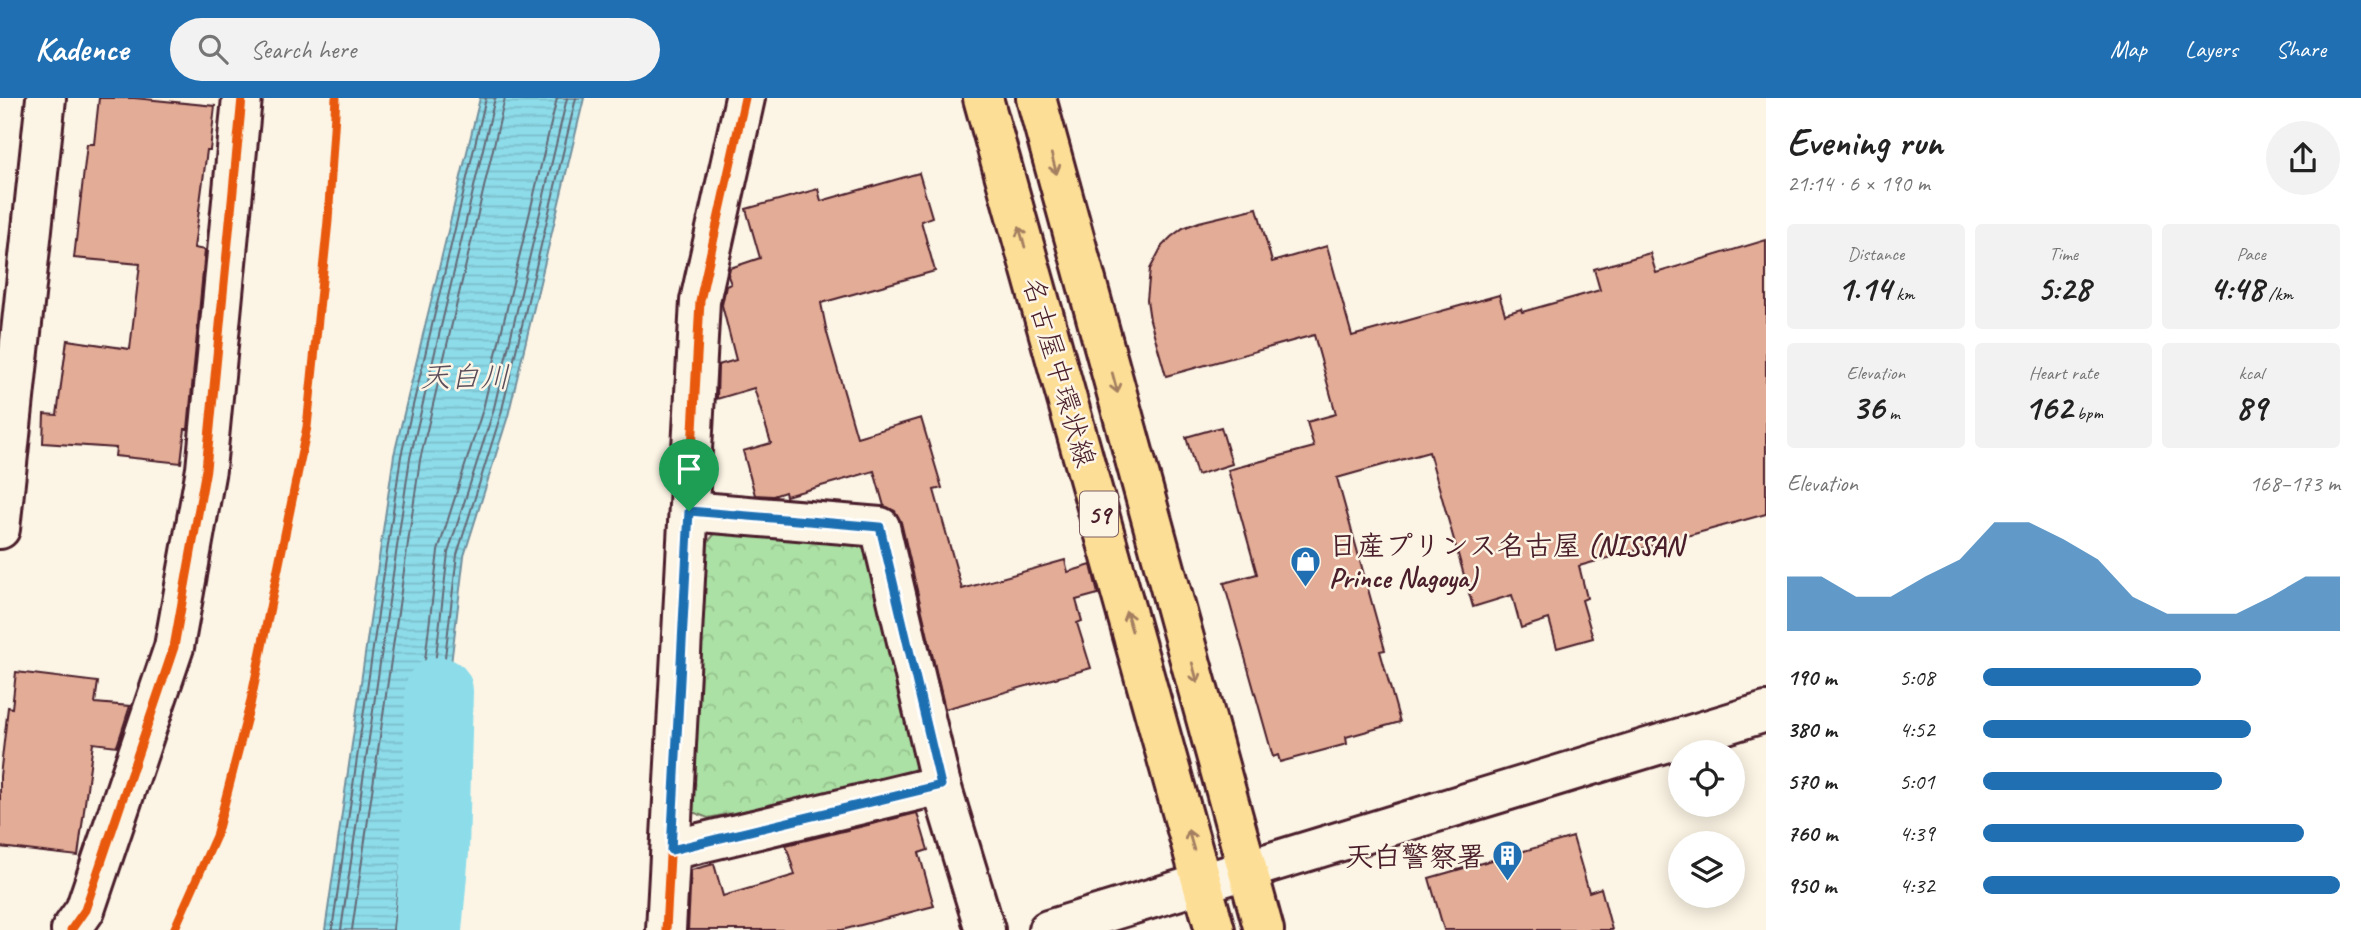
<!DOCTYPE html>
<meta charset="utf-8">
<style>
:root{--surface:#fff;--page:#f2f2f2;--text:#222;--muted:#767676;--accent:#1f6fb2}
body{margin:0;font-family:Caveat,"Klee One",sans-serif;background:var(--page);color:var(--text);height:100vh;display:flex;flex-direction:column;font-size:26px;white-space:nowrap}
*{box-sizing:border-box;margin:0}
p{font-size:23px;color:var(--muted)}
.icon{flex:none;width:38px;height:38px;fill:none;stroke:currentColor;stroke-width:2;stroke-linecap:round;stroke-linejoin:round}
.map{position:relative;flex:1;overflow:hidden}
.panel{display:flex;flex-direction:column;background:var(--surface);width:595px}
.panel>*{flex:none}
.tools{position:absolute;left:1668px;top:642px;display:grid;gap:14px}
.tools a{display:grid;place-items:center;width:77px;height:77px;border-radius:50%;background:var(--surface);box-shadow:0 4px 18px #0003;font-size:35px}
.pin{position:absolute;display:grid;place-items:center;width:60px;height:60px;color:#fff;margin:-72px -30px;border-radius:50% 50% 50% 0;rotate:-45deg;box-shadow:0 0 7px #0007}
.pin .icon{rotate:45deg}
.round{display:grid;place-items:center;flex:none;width:74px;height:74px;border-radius:37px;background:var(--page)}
.summary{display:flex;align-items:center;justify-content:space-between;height:119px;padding:0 21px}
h1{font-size:38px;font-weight:700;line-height:52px}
.figures{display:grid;grid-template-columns:repeat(3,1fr);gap:10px;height:119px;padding:7px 21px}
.figures div{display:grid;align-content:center;border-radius:7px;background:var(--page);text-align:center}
.figures b{font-size:35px;font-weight:700}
.figures small{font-size:19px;font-weight:400}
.figures p{font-size:19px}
.chart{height:196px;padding:14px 21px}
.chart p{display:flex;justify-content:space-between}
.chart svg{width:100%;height:126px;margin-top:7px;fill:var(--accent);opacity:.7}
ul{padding:0 21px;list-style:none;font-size:23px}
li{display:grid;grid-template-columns:112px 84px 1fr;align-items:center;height:52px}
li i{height:18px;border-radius:9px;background:var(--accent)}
header{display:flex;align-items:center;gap:42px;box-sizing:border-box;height:98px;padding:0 35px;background:var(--accent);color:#fff}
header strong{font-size:33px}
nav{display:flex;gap:38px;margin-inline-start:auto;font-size:24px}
.search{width:490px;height:63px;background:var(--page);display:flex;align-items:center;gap:18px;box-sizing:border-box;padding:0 24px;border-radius:38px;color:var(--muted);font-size:26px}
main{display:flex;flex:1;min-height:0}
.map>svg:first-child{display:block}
.forest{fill:url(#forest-crowns);stroke:#7a8068;stroke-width:2}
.water{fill:url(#water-rules);stroke:#72909e;stroke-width:2}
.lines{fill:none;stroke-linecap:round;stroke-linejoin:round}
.shore{stroke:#656b77;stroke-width:2}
.river{stroke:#8ddcea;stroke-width:68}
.building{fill:#e2ac97;stroke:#4a1f2b;stroke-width:2}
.minor-casing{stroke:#4a1f2b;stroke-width:44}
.major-casing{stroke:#4a1f2b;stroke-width:44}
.minor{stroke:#fcf5e5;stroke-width:38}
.major{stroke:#fdde96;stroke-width:38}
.cycleway-casing{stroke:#fcf5e5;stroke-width:13}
.cycleway{stroke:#e8590c;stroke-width:9}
.oneway{stroke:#a47e60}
.route-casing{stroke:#fff;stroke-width:14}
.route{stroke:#1f6fb2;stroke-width:9}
.labels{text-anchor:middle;stroke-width:5;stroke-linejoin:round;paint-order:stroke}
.shield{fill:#fcf5e5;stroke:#7f5f63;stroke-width:2}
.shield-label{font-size:26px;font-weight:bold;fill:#4a1f2b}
.street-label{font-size:28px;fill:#4a1f2b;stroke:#fcf5e5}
.poi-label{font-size:28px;font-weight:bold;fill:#4a1f2b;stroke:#fcf5e5;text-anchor:start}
.water-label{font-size:30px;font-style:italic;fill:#5b4e5b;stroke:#fcf5e5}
</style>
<header>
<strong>Kadence</strong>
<div class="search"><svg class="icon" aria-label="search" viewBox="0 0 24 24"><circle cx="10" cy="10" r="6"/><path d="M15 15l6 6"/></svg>Search here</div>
<nav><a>Map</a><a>Layers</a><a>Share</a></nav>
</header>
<main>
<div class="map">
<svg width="1766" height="832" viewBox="0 0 1766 832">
<defs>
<pattern id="forest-crowns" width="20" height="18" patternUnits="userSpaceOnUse" patternTransform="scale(1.75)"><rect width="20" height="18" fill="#abe1a4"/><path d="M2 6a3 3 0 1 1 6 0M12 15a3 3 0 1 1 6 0" fill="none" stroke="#95c18d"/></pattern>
<pattern id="water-rules" width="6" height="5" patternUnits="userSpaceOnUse" patternTransform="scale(1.75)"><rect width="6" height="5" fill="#8ddcea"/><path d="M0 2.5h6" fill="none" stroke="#7bbcc9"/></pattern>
</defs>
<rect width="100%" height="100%" fill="#fcf5e5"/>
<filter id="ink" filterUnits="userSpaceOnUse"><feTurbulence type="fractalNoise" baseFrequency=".0143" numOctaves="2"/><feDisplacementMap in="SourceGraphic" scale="14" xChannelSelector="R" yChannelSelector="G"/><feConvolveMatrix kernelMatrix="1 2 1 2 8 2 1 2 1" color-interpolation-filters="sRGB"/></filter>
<g filter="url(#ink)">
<polygon class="forest" points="722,427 874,442 923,677 708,720 690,713 708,444"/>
<polygon class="water" points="480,0 584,0 508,318 464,458 419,832 325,832 394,357"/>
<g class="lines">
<g class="shore">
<polyline points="332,832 401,358 486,0"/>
<polyline points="341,832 410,360 495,0"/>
<polyline points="352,832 420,362 505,0"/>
<polyline points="393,832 438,453 483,311 557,0"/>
<polyline points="404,832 448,455 493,314 567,0"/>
<polyline points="413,832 457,457 501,316 576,0"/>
</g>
<polyline class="river" points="428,832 435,754 439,593"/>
</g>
<g class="building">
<polygon points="99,0 134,0 215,8 210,52 207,52 194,150 205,152 188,331 185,331 181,365 115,358 116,350 43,345 44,316 57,317 67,242 130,251 140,166 74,160 87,46 94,46"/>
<polygon points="919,75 932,119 921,123 935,173 821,205 827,235 857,339 921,320 942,390 934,392 962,491 1065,462 1068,474 1091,467 1098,496 1076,502 1082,523 1077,525 1091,570 945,611 901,424 895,413 884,408 874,373 786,398 785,394 773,398 755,397 743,353 771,345 754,290 717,301 718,267 736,262 722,207 726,188 731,186 728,178 730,170 760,160 746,111 818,91 821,103"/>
<polygon points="1257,110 1272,164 1327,148 1352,238 1499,197 1505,216 1521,211 1522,214 1600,192 1594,171 1650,155 1656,175 1766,142 1766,416 1579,468 1587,500 1582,502 1593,540 1557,550 1549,521 1521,530 1512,497 1473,509 1429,354 1337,380 1385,552 1380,553 1400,624 1346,639 1347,646 1280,664 1278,657 1273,659 1224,485 1257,476 1228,372 1314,349 1307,324 1336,316 1314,237 1166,278 1150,222 1147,202 1150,171 1162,148 1171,139 1183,130 1199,124"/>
<polygon points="1221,329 1232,366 1197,377 1186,339"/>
<polygon points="16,574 98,584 95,605 130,608 117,648 93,645 78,758 0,749 0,678 8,609 12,610"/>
<polygon points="917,715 928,752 919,755 934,808 842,832 688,832 691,772 714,766 723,798 795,777 786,747"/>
<polygon points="1573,739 1589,794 1601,790 1612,832 1444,832 1429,780"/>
</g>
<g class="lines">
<defs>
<g id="minor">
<polyline points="689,413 880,429 941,687 985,832"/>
<polyline points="0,431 46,0"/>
<polyline points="671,752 941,687"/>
<polyline points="71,832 85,812 174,549 206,371 242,0"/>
<polyline points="666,832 700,203 745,0"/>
<polyline points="1048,832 1766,614"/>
</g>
<g id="major">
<polyline points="983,0 1215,832"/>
<polyline points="1036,0 1264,832"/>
</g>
</defs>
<use href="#minor" class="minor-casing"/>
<use href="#major" class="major-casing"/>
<use href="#minor" class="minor"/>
<use href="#major" class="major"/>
<defs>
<g id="cycleway">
<polyline points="71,832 85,812 174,549 206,371 242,0"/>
<polyline points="174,832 216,738 250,607 307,329 328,123 336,0"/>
<polyline points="666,832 700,203 745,0"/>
</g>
</defs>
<use href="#cycleway" class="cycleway-casing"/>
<use href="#cycleway" class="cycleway"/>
</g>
<defs><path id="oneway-shaft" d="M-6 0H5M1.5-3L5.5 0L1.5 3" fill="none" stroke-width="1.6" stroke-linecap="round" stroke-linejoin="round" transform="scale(1.75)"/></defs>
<g class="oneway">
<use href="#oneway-shaft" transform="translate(1054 66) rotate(75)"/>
<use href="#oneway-shaft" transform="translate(1022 139) rotate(-106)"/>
<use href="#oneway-shaft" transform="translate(1115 285) rotate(75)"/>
<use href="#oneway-shaft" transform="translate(1129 523) rotate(-106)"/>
<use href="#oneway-shaft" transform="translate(1195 575) rotate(75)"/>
<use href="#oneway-shaft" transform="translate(1191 742) rotate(-106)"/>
</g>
</g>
<g class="lines" filter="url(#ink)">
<defs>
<polygon id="route" points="689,413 880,429 941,687 671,752"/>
</defs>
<use href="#route" class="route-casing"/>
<use href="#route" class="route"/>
</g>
<defs>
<symbol id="shop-pin" viewBox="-11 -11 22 30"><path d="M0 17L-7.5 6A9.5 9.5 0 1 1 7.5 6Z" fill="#1f6fb2" stroke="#fcf5e5"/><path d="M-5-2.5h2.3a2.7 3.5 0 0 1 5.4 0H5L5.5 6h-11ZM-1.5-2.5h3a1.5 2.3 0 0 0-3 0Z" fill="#fff"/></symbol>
<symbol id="building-pin" viewBox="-11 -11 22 30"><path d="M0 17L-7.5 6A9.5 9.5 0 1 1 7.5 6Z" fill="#1f6fb2" stroke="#fcf5e5"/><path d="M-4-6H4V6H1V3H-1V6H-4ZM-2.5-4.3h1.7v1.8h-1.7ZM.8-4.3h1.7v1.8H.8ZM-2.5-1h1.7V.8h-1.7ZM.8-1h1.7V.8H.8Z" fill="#fff"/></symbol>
</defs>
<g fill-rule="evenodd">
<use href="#shop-pin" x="1288" y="446" width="35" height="47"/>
<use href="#building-pin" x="1490" y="740" width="35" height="47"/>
</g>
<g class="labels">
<rect class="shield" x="1080" y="393.5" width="38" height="45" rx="5"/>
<g class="shield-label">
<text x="1099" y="425">59</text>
</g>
<g class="street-label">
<text transform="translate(1060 274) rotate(74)" y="10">名古屋中環状線</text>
</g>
<g class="poi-label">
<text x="1329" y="457">日産プリンス名古屋 (NISSAN<tspan x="1329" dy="32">Prince Nagoya)</tspan></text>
<text x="1485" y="768" text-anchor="end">天白警察署</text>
</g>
<g class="water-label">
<text x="465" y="289">天白川</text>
</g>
</g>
</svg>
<div class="tools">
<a><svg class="icon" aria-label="locate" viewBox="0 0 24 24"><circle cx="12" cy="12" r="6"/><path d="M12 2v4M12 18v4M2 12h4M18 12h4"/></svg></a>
<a><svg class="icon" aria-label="layers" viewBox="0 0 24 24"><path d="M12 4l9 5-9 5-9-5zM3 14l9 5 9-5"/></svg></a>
</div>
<div class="pin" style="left:689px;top:413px;background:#1e9e55"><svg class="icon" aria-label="arrive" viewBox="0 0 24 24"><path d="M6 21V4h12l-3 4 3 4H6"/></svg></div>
</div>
<section class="panel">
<div class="summary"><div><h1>Evening run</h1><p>21:14 · 6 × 190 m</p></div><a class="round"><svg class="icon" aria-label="share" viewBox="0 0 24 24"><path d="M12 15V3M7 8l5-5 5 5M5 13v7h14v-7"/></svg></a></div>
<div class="figures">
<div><p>Distance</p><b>1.14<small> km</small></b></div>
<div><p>Time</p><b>5:28</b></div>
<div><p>Pace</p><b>4:48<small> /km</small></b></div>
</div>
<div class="figures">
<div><p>Elevation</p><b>36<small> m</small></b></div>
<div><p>Heart rate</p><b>162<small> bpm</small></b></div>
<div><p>kcal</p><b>89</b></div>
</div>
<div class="chart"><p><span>Elevation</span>168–173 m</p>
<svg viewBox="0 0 160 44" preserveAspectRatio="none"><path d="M0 44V25L10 25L20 32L30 32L40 25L50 19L60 6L70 6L80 12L90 19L100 32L110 38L120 38L130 38L140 32L150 25L160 25V44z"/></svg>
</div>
<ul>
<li><b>190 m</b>5:08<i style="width:61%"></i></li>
<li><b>380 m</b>4:52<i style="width:75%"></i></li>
<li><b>570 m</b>5:01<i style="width:67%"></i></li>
<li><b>760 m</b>4:39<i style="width:90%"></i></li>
<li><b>950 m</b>4:32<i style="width:100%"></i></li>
</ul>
</section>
</main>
